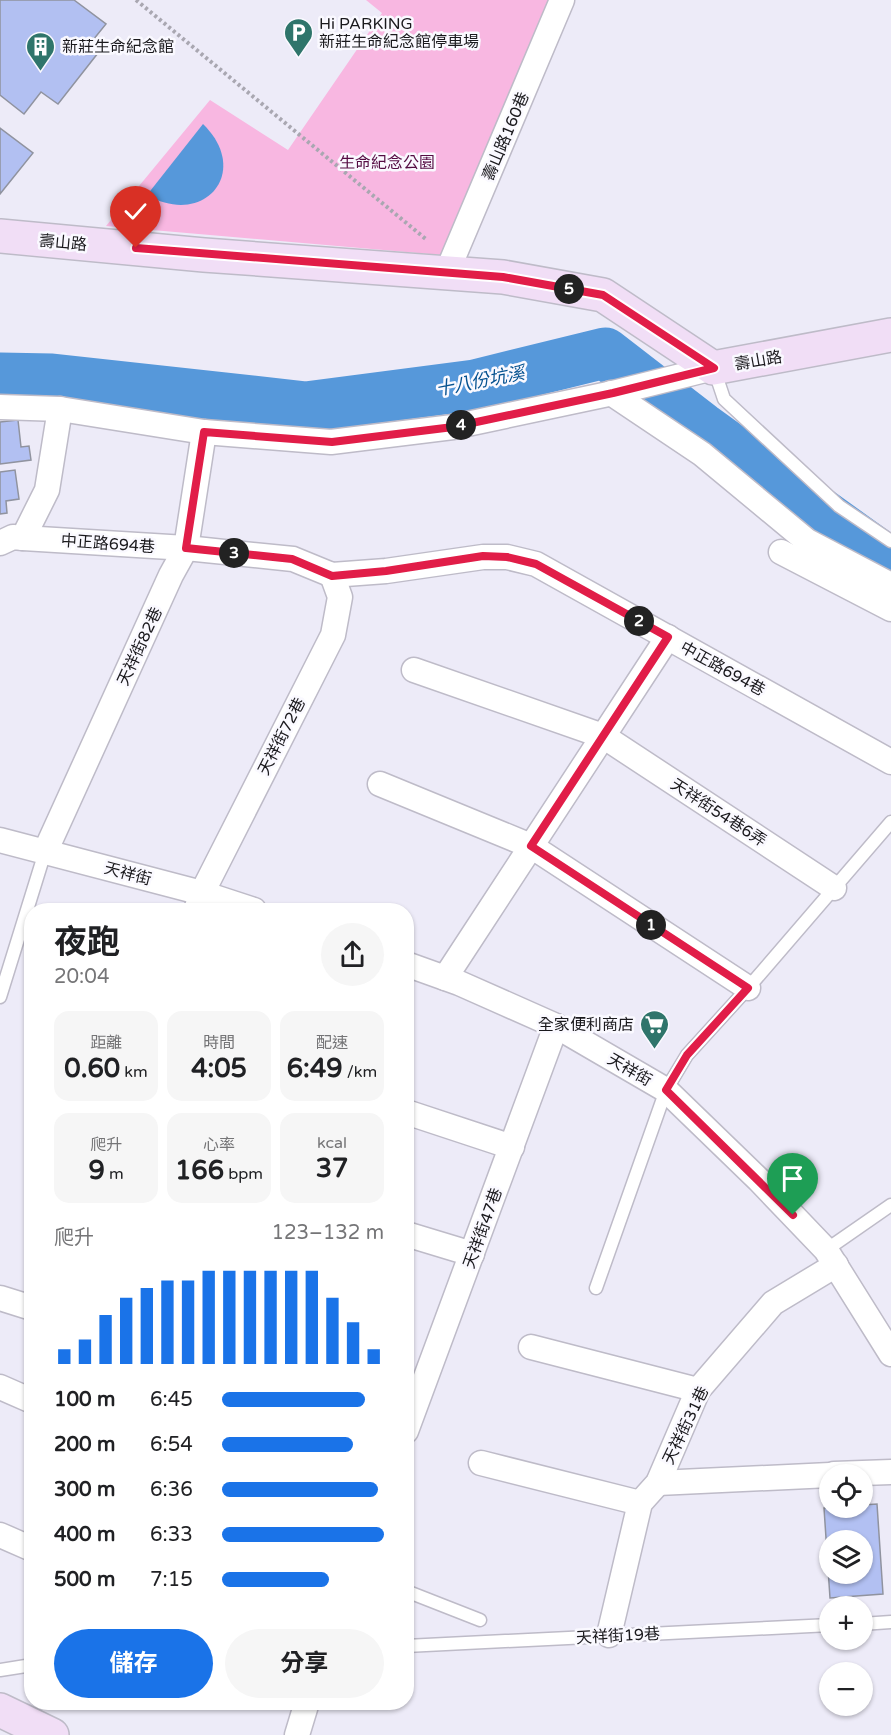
<!DOCTYPE html>
<html lang="zh-TW">
<meta charset="utf-8">
<style>
:root{--surface:#fff;--page:#f6f6f6;--text:#202124;--muted:#757577;--accent:#1a73e8}
body{margin:0;font-family:"Varela Round","Noto Sans TC",sans-serif;background:var(--page);color:var(--text);height:100vh;display:flex;flex-direction:column;font-size:22px;white-space:nowrap}
*{box-sizing:border-box;margin:0}
p{font-size:20px;color:var(--muted)}
.icon{flex:none;width:33px;height:33px;fill:none;stroke:currentColor;stroke-width:2;stroke-linecap:round;stroke-linejoin:round}
.map{position:relative;flex:1;overflow:hidden}
.details{position:absolute;left:24px;top:903px;width:390px;height:807px;display:flex;flex-direction:column;background:var(--surface);border-radius:24px;box-shadow:0 2px 4px #0004}
.details>*{flex:none}
.fabs{position:absolute;left:819px;top:1464px;display:grid;gap:12px}
.fabs a{display:grid;place-items:center;width:54px;height:54px;border-radius:50%;background:var(--surface);box-shadow:0 2px 4px #0004;font-size:30px}
.pin{position:absolute;display:grid;place-items:center;width:51px;height:51px;color:#fff;margin:-62px -26px;border-radius:50% 50% 50% 0;rotate:-45deg;box-shadow:0 0 6px #0007}
.pin .icon{rotate:45deg}
.km{position:absolute;width:30px;height:30px;margin:-15px;border-radius:50%;background:#222;color:#fff;font-size:16px;line-height:30px;text-align:center}
.round{display:grid;place-items:center;flex:none;width:63px;height:63px;border-radius:32px;background:var(--page)}
.head{display:flex;align-items:center;justify-content:space-between;height:102px;padding:0 30px}
h1{font-size:33px;font-weight:700;line-height:45px}
.metrics{display:grid;grid-template-columns:repeat(3,1fr);gap:9px;height:102px;padding:6px 30px}
.metrics div{display:grid;align-content:center;border-radius:15px;background:var(--page);text-align:center}
.metrics b{font-size:26px;font-weight:700}
.metrics small{font-size:16px;font-weight:400}
.metrics p{font-size:16px}
.chart{height:168px;padding:12px 30px}
.chart p{display:flex;justify-content:space-between}
.chart svg{width:100%;height:108px;margin-top:6px;stroke:var(--accent);stroke-width:6}
.primary-button{display:flex;gap:12px;margin-top:auto;padding:12px 30px}
.primary-button a{flex:1;height:69px;border-radius:36px;background:var(--accent);color:#fff;font-size:24px;font-weight:700;line-height:69px;text-align:center}
.primary-button a+a{background:var(--page);color:var(--text)}
ul{padding:0 30px;list-style:none;font-size:20px}
li{display:grid;grid-template-columns:96px 72px 1fr;align-items:center;height:45px}
li i{height:15px;border-radius:8px;background:var(--accent)}
.map>svg:first-child{display:block}
.green{fill:#f8b7e1}
.water{fill:#5698da}
.lines{fill:none;stroke-linecap:round;stroke-linejoin:round}
.river{stroke:#5698da;stroke-width:51}
.building{fill:#b2c0f2;stroke:#90939f;stroke-width:1.5;fill-rule:evenodd}
.lane-casing{stroke:#bebbc8;stroke-width:15}
.street-casing{stroke:#bebbc8;stroke-width:27}
.secondary-casing{stroke:#bebbc8;stroke-width:36}
.path{stroke:#a9a7b1;stroke-width:4;stroke-dasharray:3 3;stroke-linecap:butt}
.lane{stroke:#fff;stroke-width:12}
.street{stroke:#fff;stroke-width:24}
.secondary{stroke:#f1def6;stroke-width:33}
.route-casing{stroke:#fff;stroke-width:12}
.route{stroke:#e11d48;stroke-width:8}
.labels{text-anchor:middle;stroke-width:5;stroke-linejoin:round;paint-order:stroke}
.poi-label{font-size:16px;fill:#1a191d;stroke:#faf9ff;text-anchor:start}
.street-label{font-size:16px;fill:#1a191d;stroke:#faf9ff}
.park-label{font-size:16px;fill:#550c43;stroke:#faf9ff}
.water-label{font-size:18px;font-style:italic;fill:#065290;stroke:#faf9ff}
</style>
<div class="map">
<svg width="891" height="1735" viewBox="0 0 891 1735">
<rect width="100%" height="100%" fill="#edebf8"/>
<polygon class="green" points="366,0 554,0 441,255 106,226 210,100 288,150 382,13"/>
<path class="water" d="M203,124C252,172 204,228 147,195Z"/>
<g class="lines">
<polyline class="river" points="0,378 52,379 306,407 475,385 605,353 702,428 891,564"/>
</g>
<g class="building">
<polygon points="0,0 74,0 106,24 89,45 98,53 58,104 41,92 24,114 0,95"/>
<polygon points="0,128 33,153 0,194"/>
<polygon points="18,420 21,447 29,446 31,460 0,464 0,422"/>
<polygon points="15,470 19,499 6,501 7,513 0,514 0,472"/>
<path d="M877,1504L883,1594L830,1598L824,1508H862V1505ZM830,1540H862V1574H830Z"/>
</g>
<g class="lines">
<defs>
<g id="lane">
<polyline points="714,369 724,399 839,506 891,541"/>
<polyline points="0,997 45,852"/>
<polyline points="826,1250 891,1205"/>
<polyline points="596,1288 666,1090 687,1055 748,988 891,822"/>
<polyline points="406,1591 480,1620"/>
<polyline points="862,1624 891,1622"/>
<polyline points="406,1646 830,1625"/>
<polyline points="0,1670 32,1665"/>
</g>
<g id="street">
<polyline points="447,272 562,0"/>
<polyline points="611,393 702,454 807,541 891,585"/>
<polyline points="0,407 60,409 204,432 331,442 453,427 613,393 713,368"/>
<polyline points="23,538 186,548 293,559 332,575 386,571 483,557 507,557 536,564 891,762"/>
<polyline points="0,543 13,537 23,538 47,490 60,409"/>
<polyline points="781,552 891,609"/>
<polyline points="414,670 603,736 834,888"/>
<polyline points="380,784 531,846 748,988"/>
<polyline points="0,840 202,893 254,910"/>
<polyline points="45,852 171,575 186,548 204,432"/>
<polyline points="196,910 202,893 333,635 340,597 332,575"/>
<polyline points="406,964 459,983 556,1026 666,1090 759,1180 826,1250 891,1354"/>
<polyline points="445,978 668,637"/>
<polyline points="406,1112 512,1147"/>
<polyline points="406,1234 472,1254"/>
<polyline points="0,1298 32,1308"/>
<polyline points="531,1347 698,1390"/>
<polyline points="0,1387 32,1401"/>
<polyline points="406,1431 556,1026"/>
<polyline points="481,1463 640,1503"/>
<polyline points="834,1474 891,1472"/>
<polyline points="658,1483 830,1475"/>
<polyline points="0,1535 32,1549"/>
<polyline points="609,1635 640,1503 658,1483 698,1390 773,1303 836,1265"/>
<polyline points="297,1735 307,1702"/>
</g>
<g id="secondary">
<polyline points="0,236 204,255 503,277 603,295 713,368 891,335"/>
<polyline points="0,1710 52,1735"/>
</g>
</defs>
<use href="#lane" class="lane-casing"/>
<use href="#street" class="street-casing"/>
<use href="#secondary" class="secondary-casing"/>
<polyline class="path" points="136,0 427,240"/>
<use href="#lane" class="lane"/>
<use href="#street" class="street"/>
<use href="#secondary" class="secondary"/>
</g>
<g class="lines">
<defs>
<polyline id="route" points="136,248 503,277 603,295 714,368 613,393 453,427 332,442 204,432 186,548 292,559 332,576 386,571 483,556 507,557 536,564 668,637 531,846 748,988 687,1055 666,1090 793,1215"/>
</defs>
<use href="#route" class="route-casing"/>
<use href="#route" class="route"/>
</g>
<defs>
<symbol id="parking-pin" viewBox="-11 -11 22 30"><path d="M0 17L-7.5 6A9.5 9.5 0 1 1 7.5 6Z" fill="#2f756b" stroke="#faf9ff"/><path d="M-3.5-5.5H1a3.5 3.5 0 0 1 0 7H-1V5.5H-3.5ZM-1-3.4V-.6H.8a1.4 1.4 0 0 0 0-2.8Z" fill="#fff"/></symbol>
<symbol id="building-pin" viewBox="-11 -11 22 30"><path d="M0 17L-7.5 6A9.5 9.5 0 1 1 7.5 6Z" fill="#2f756b" stroke="#faf9ff"/><path d="M-4-6H4V6H1V3H-1V6H-4ZM-2.5-4.3h1.7v1.8h-1.7ZM.8-4.3h1.7v1.8H.8ZM-2.5-1h1.7V.8h-1.7ZM.8-1h1.7V.8H.8Z" fill="#fff"/></symbol>
<symbol id="supermarket-pin" viewBox="-11 -11 22 30"><path d="M0 17L-7.5 6A9.5 9.5 0 1 1 7.5 6Z" fill="#2f756b" stroke="#faf9ff"/><path d="M-6-5.5h2.5l.6 2H6L4.5 2H-2.5L-4.4-4H-6ZM-1.5 3.2a1.3 1.3 0 1 0 .1 0ZM3 3.2a1.3 1.3 0 1 0 .1 0Z" fill="#fff"/></symbol>
</defs>
<g fill-rule="evenodd">
<use href="#parking-pin" x="282" y="16" width="33" height="45"/>
<use href="#building-pin" x="24" y="30" width="33" height="45"/>
<use href="#supermarket-pin" x="638" y="1008" width="33" height="45"/>
</g>
<g class="labels">
<g class="poi-label">
<text x="319" y="29">Hi PARKING<tspan x="319" dy="18">新莊生命紀念館停車場</tspan></text>
<text x="62" y="52">新莊生命紀念館</text>
<text x="634" y="1030" text-anchor="end">全家便利商店</text>
</g>
<g class="street-label">
<text transform="translate(505 136) rotate(-67)" y="6">壽山路160巷</text>
<text transform="translate(63 242) rotate(5)" y="6">壽山路</text>
<text transform="translate(758 360) rotate(-10)" y="6">壽山路</text>
<text transform="translate(108 543) rotate(4)" y="6">中正路694巷</text>
<text transform="translate(139 646) rotate(-65)" y="6">天祥街82巷</text>
<text transform="translate(723 668) rotate(29)" y="6">中正路694巷</text>
<text transform="translate(281 736) rotate(-63)" y="6">天祥街72巷</text>
<text transform="translate(719 812) rotate(33)" y="6">天祥街54巷6弄</text>
<text transform="translate(128 873) rotate(15)" y="6">天祥街</text>
<text transform="translate(630 1069) rotate(30)" y="6">天祥街</text>
<text transform="translate(482 1228) rotate(-70)" y="6">天祥街47巷</text>
<text transform="translate(685 1425) rotate(-64)" y="6">天祥街31巷</text>
<text transform="translate(618 1635) rotate(-3)" y="6">天祥街19巷</text>
</g>
<g class="park-label">
<text x="387" y="168">生命紀念公園</text>
</g>
<g class="water-label">
<text transform="translate(480 381) rotate(-11)" y="6">十八份坑溪</text>
</g>
</g>
</svg>
<div class="fabs">
<a><svg class="icon" aria-label="locate" viewBox="0 0 24 24"><circle cx="12" cy="12" r="6"/><path d="M12 2v4M12 18v4M2 12h4M18 12h4"/></svg></a>
<a><svg class="icon" aria-label="layers" viewBox="0 0 24 24"><path d="M12 4l9 5-9 5-9-5zM3 14l9 5 9-5"/></svg></a>
<a>+</a>
<a>−</a>
</div>
<div class="pin" style="left:793px;top:1215px;background:#1e9e55"><svg class="icon" aria-label="arrive" viewBox="0 0 24 24"><path d="M6 21V4h12l-3 4 3 4H6"/></svg></div>
<div class="pin" style="left:136px;top:248px;background:#d93025"><svg class="icon" aria-label="check" viewBox="0 0 24 24"><path d="M5 12l5 5 9-10"/></svg></div>
<b class="km" style="left:651px;top:925px">1</b>
<b class="km" style="left:639px;top:621px">2</b>
<b class="km" style="left:234px;top:553px">3</b>
<b class="km" style="left:461px;top:425px">4</b>
<b class="km" style="left:569px;top:289px">5</b>
<section class="details">
<div class="head"><div><h1>夜跑</h1><p>20:04</p></div><a class="round"><svg class="icon" aria-label="share" viewBox="0 0 24 24"><path d="M12 15V3M7 8l5-5 5 5M5 13v7h14v-7"/></svg></a></div>
<div class="metrics">
<div><p>距離</p><b>0.60<small> km</small></b></div>
<div><p>時間</p><b>4:05</b></div>
<div><p>配速</p><b>6:49<small> /km</small></b></div>
</div>
<div class="metrics">
<div><p>爬升</p><b>9<small> m</small></b></div>
<div><p>心率</p><b>166<small> bpm</small></b></div>
<div><p>kcal</p><b>37</b></div>
</div>
<div class="chart"><p><span>爬升</span>123–132 m</p>
<svg viewBox="0 0 160 44" preserveAspectRatio="none"><path d="M5 44V38M15 44V34M25 44V24M35 44V17M45 44V13M55 44V10M65 44V10M75 44V6M85 44V6M95 44V6M105 44V6M115 44V6M125 44V6M135 44V17M145 44V27M155 44V38"/></svg>
</div>
<ul>
<li><b>100 m</b>6:45<i style="width:88%"></i></li>
<li><b>200 m</b>6:54<i style="width:81%"></i></li>
<li><b>300 m</b>6:36<i style="width:96%"></i></li>
<li><b>400 m</b>6:33<i style="width:100%"></i></li>
<li><b>500 m</b>7:15<i style="width:66%"></i></li>
</ul>
<div class="primary-button"><a>儲存</a><a>分享</a></div>
</section>
</div>
